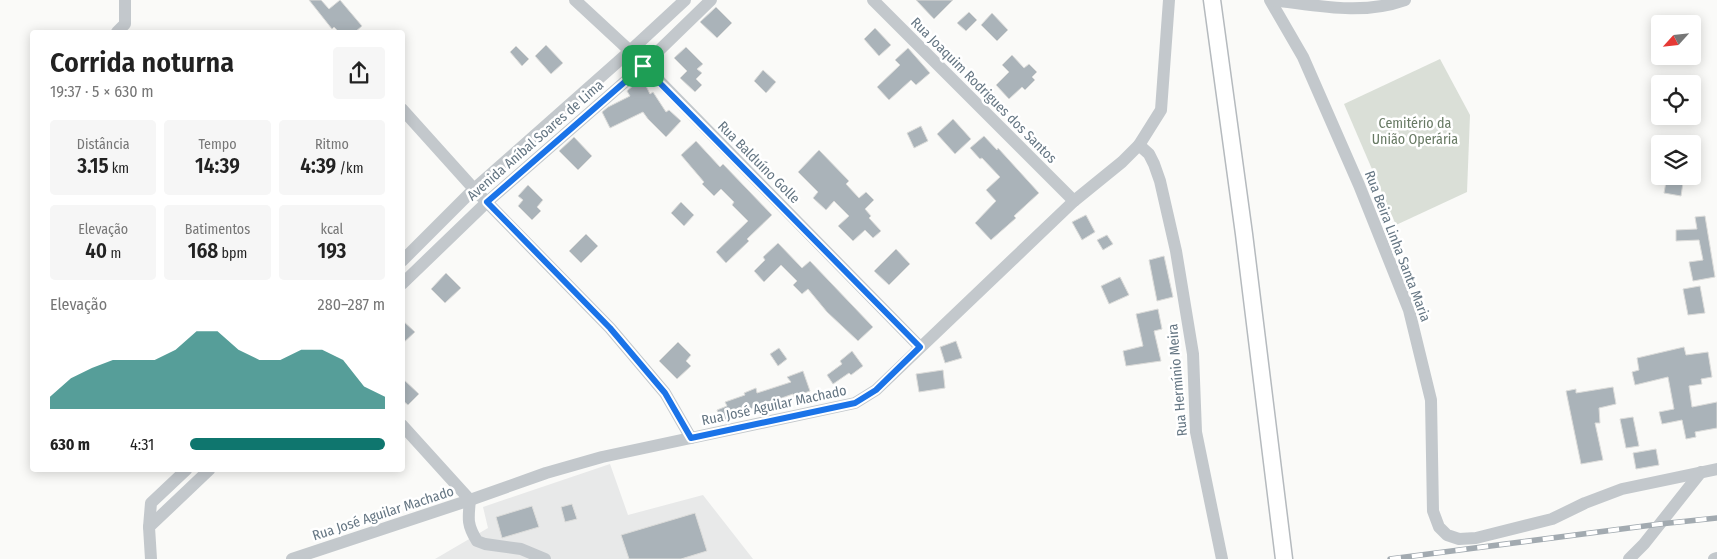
<!DOCTYPE html>
<html lang="pt">
<meta charset="utf-8">
<style>
:root{--surface:#fff;--page:#f6f6f6;--text:#222;--muted:#767676;--accent:#0f766e}
body{margin:0;font-family:"Fira Sans Condensed",sans-serif;background:var(--page);color:var(--text);height:100vh;display:flex;flex-direction:column;font-size:19px;white-space:nowrap}
*{box-sizing:border-box;margin:0}
p{font-size:16px;color:var(--muted)}
.icon{flex:none;width:28px;height:28px;fill:none;stroke:currentColor;stroke-width:2;stroke-linecap:round;stroke-linejoin:round}
.map{position:relative;flex:1;overflow:hidden}
.sheet{position:absolute;left:30px;top:30px;width:375px;height:442px;display:flex;flex-direction:column;background:var(--surface);border-radius:5px;box-shadow:0 2px 12px #0003}
.sheet>*{flex:none}
.needle{width:32px;rotate:243deg}
.fabs{position:absolute;left:1651px;top:15px;display:grid;gap:10px}
.fabs a{display:grid;place-items:center;width:50px;height:50px;border-radius:5px;background:var(--surface);box-shadow:0 2px 12px #0003;font-size:25px}
.pin{position:absolute;display:grid;place-items:center;width:42px;height:42px;color:#fff;margin:-21px;border-radius:10px;box-shadow:0 2px 8px #0006}
.round{display:grid;place-items:center;flex:none;width:52px;height:52px;border-radius:5px;background:var(--page)}
.headline{display:flex;align-items:center;justify-content:space-between;height:85px;padding:0 20px}
h1{font-size:28px;font-weight:600;line-height:38px}
.figures{display:grid;grid-template-columns:repeat(3,1fr);gap:8px;height:85px;padding:5px 20px}
.figures div{display:grid;align-content:center;border-radius:5px;background:var(--page);text-align:center}
.figures b{font-size:21px;font-weight:600}
.figures small{font-size:14px;font-weight:400}
.figures p{font-size:14px}
.chart{height:140px;padding:10px 20px}
.chart p{display:flex;justify-content:space-between}
.chart svg{width:100%;height:90px;margin-top:5px;fill:var(--accent);opacity:.7}
ul{padding:0 20px;list-style:none;font-size:16px}
li{display:grid;grid-template-columns:80px 60px 1fr;align-items:center;height:38px}
li i{height:12px;border-radius:6px;background:var(--accent)}
.map>svg:first-child{display:block}
.built{fill:#e8e9e9}
.green{fill:#dadfd7}
.building{fill:#aab3b9;stroke:#dcdcda}
.lines{fill:none;stroke-linecap:round;stroke-linejoin:round}
.major-casing{stroke:#b5babe;stroke-width:19}
.minor{stroke:#c3c8cc;stroke-width:12}
.major{stroke:#fff;stroke-width:16}
.rail-casing{stroke:#a2aab0;stroke-width:5.5}
.rail{stroke:#fff;stroke-width:4;stroke-dasharray:11;stroke-linecap:butt}
.route-casing{stroke:#fff;stroke-width:10}
.route{stroke:#1a73e8;stroke-width:6}
.labels{text-anchor:middle;stroke-width:5;stroke-linejoin:round;paint-order:stroke}
.street-label{font-size:14px;fill:#657683;stroke:#fff}
.park-label{font-size:14px;fill:#687a64;stroke:#fff}
</style>
<div class="map">
<svg width="1717" height="559" viewBox="0 0 1717 559">
<rect width="100%" height="100%" fill="#fafaf8"/>
<polygon class="built" points="610,464 628,515 703,495 753,559 435,559 488,528 483,507"/>
<polygon class="green" points="1440,59 1470,115 1467,192 1396,225 1344,104"/>
<g class="building">
<polygon points="309,0 321,0 329,9 340,0 362,26 355,32 339,32 334,27 332,29"/>
<polygon points="916,0 953,0 934,19"/>
<polygon points="716,7 732,23 717,38 700,22"/>
<polygon points="969,12 977,20 966,31 957,23"/>
<polygon points="992,13 1008,30 997,41 981,25"/>
<polygon points="875,28 891,45 879,56 864,39"/>
<polygon points="546,45 563,63 551,74 535,56"/>
<polygon points="516,46 529,59 522,66 510,52"/>
<polygon points="686,47 703,64 697,69 702,73 696,79 702,85 695,92 680,78 687,71 674,58"/>
<polygon points="908,48 930,73 916,85 911,80 889,100 877,87 900,65 895,60"/>
<polygon points="1012,55 1024,68 1029,64 1037,72 1032,77 1035,80 1025,90 1022,87 1009,99 996,85 1009,72 1002,65"/>
<polygon points="763,70 776,82 766,93 754,81"/>
<polygon points="642,78 650,94 653,92 666,112 669,110 681,121 666,137 648,119 643,112 610,128 602,112 608,107 630,96 627,91"/>
<polygon points="953,119 971,139 955,154 937,134"/>
<polygon points="921,126 928,141 914,148 907,133"/>
<polygon points="984,136 997,150 998,148 1039,193 1014,216 1016,218 991,240 975,223 996,201 986,190 1000,177 982,158 980,159 970,148"/>
<polygon points="574,137 592,156 578,170 559,151"/>
<polygon points="696,141 720,167 723,164 772,215 747,239 749,241 726,263 716,252 748,221 732,205 734,202 721,189 714,196 702,184 704,182 681,155"/>
<polygon points="819,150 849,181 846,184 859,198 866,192 874,200 865,209 871,216 869,218 881,231 873,238 865,230 853,241 838,226 849,216 834,201 826,210 813,198 818,192 798,172"/>
<polygon points="1667,176 1684,176 1681,196 1664,193"/>
<polygon points="528,185 543,200 537,207 541,211 532,220 518,206 523,200 518,196"/>
<polygon points="681,202 694,215 684,226 671,213"/>
<polygon points="1086,215 1095,232 1082,240 1072,222"/>
<polygon points="1705,216 1715,277 1693,281 1689,262 1703,260 1699,240 1676,241 1676,230 1697,229 1695,217"/>
<polygon points="586,234 598,246 581,263 569,251"/>
<polygon points="1107,235 1113,244 1103,250 1097,240"/>
<polygon points="778,243 802,268 810,261 873,327 858,341 827,312 808,289 802,294 793,285 797,281 781,265 764,282 754,271 765,260 763,257"/>
<polygon points="896,249 910,264 889,285 874,271"/>
<polygon points="1164,256 1173,297 1157,301 1149,260"/>
<polygon points="446,273 461,288 445,303 431,289"/>
<polygon points="1120,277 1129,295 1109,304 1101,286"/>
<polygon points="1700,286 1705,313 1688,315 1683,289"/>
<polygon points="1158,309 1162,329 1154,331 1161,361 1126,366 1123,351 1143,346 1136,314"/>
<polygon points="402,320 415,332 402,344"/>
<polygon points="956,341 962,358 945,363 940,347"/>
<polygon points="678,342 691,355 686,361 691,366 677,379 659,361"/>
<polygon points="1684,347 1686,355 1708,352 1712,377 1701,379 1702,384 1689,386 1692,407 1717,402 1717,428 1695,432 1696,437 1686,439 1682,420 1662,424 1659,412 1674,409 1668,377 1635,385 1632,372 1639,370 1637,358"/>
<polygon points="779,348 787,359 778,366 770,354"/>
<polygon points="852,351 863,366 851,375 849,373 833,384 827,375 842,364 840,361"/>
<polygon points="943,370 945,388 919,392 916,374"/>
<polygon points="803,371 810,391 794,397 793,394 748,410 749,414 722,423 717,410 727,406 725,402 745,395 744,393 756,388 757,393 791,382 787,377"/>
<polygon points="402,378 419,394 408,405 402,400"/>
<polygon points="1613,387 1616,404 1599,408 1600,423 1595,423 1603,460 1581,464 1566,391 1576,389 1576,393"/>
<polygon points="1633,417 1639,446 1626,448 1620,419"/>
<polygon points="1656,449 1659,465 1636,469 1633,453"/>
<polygon points="572,504 577,519 565,522 561,507"/>
<polygon points="532,506 539,527 502,538 496,517"/>
<polygon points="695,513 707,551 681,559 629,559 621,535"/>
</g>
<g class="lines">
<defs>
<polyline id="major" points="1212,0 1244,234 1284,559"/>
</defs>
<use href="#major" class="major-casing"/>
<g class="minor">
<polyline points="575,0 630,51 920,347"/>
<polyline points="873,0 1074,201"/>
<polyline points="1270,0 1303,57 1359,185 1409,310 1431,400 1433,511 1439,527 1447,535 1459,539 1476,538 1552,519 1585,503 1622,489 1717,469"/>
<path d="M1271,0C1316,5 1360,16 1405,0"/>
<polyline points="117,32 125,24 125,0"/>
<polyline points="402,109 474,189 610,328 665,393 691,438"/>
<polyline points="1139,145 1149,154 1154,164 1160,181 1176,251 1193,354 1196,432 1222,559"/>
<polyline points="402,261 474,189 630,51 685,0"/>
<polyline points="402,284 487,202 643,66 711,0"/>
<path d="M402,425L470,500C468,519 467,525 477,541L485,544L521,549L545,559"/>
<polyline points="149,527 151,503 186,470"/>
<polyline points="151,559 149,527 209,470"/>
<polyline points="292,559 470,500 546,473 602,457 855,403 876,390 1074,201 1122,162 1139,145 1161,110 1169,0"/>
<polyline points="1629,559 1644,544 1701,472"/>
<polyline points="1714,559 1717,558"/>
</g>
<use href="#major" class="major"/>
<defs>
<polyline id="rail" points="1390,559 1660,524 1717,518"/>
</defs>
<use href="#rail" class="rail-casing"/>
<use href="#rail" class="rail"/>
</g>
<g class="lines">
<defs>
<polygon id="route" points="643,66 920,347 876,390 855,403 691,438 665,393 610,328 487,202"/>
</defs>
<use href="#route" class="route-casing"/>
<use href="#route" class="route"/>
</g>
<g class="labels">
<g class="street-label">
<text transform="translate(984 90) rotate(45)" y="5">Rua Joaquim Rodrigues dos Santos</text>
<text transform="translate(535 140) rotate(-41)" y="5">Avenida Aníbal Soares de Lima</text>
<text transform="translate(759 162) rotate(45)" y="5">Rua Balduíno Golle</text>
<text transform="translate(1398 246) rotate(69)" y="5">Rua Beira Linha Santa Maria</text>
<text transform="translate(1177 380) rotate(-95)" y="5">Rua Hermínio Meira</text>
<text transform="translate(774 405) rotate(-12)" y="5">Rua José Aguilar Machado</text>
<text transform="translate(383 513) rotate(-18)" y="5">Rua José Aguilar Machado</text>
</g>
<g class="park-label">
<text x="1415" y="128">Cemitério da<tspan x="1415" dy="16">União Operária</tspan></text>
</g>
</g>
</svg>
<div class="fabs">
<a><svg class="needle" viewBox="-14 -14 28 28"><path d="M0-13l5 13h-10z" fill="#e53935"/><path d="M0 13l5-13h-10z" fill="#767676"/></svg></a>
<a><svg class="icon" aria-label="locate" viewBox="0 0 24 24"><circle cx="12" cy="12" r="6"/><path d="M12 2v4M12 18v4M2 12h4M18 12h4"/></svg></a>
<a><svg class="icon" aria-label="layers" viewBox="0 0 24 24"><path d="M12 4l9 5-9 5-9-5zM3 14l9 5 9-5"/></svg></a>
</div>
<div class="pin" style="left:643px;top:66px;background:#1e9e55"><svg class="icon" aria-label="arrive" viewBox="0 0 24 24"><path d="M6 21V4h12l-3 4 3 4H6"/></svg></div>
<section class="sheet">
<div class="headline"><div><h1>Corrida noturna</h1><p>19:37 · 5 × 630 m</p></div><a class="round"><svg class="icon" aria-label="share" viewBox="0 0 24 24"><path d="M12 15V3M7 8l5-5 5 5M5 13v7h14v-7"/></svg></a></div>
<div class="figures">
<div><p>Distância</p><b>3.15<small> km</small></b></div>
<div><p>Tempo</p><b>14:39</b></div>
<div><p>Ritmo</p><b>4:39<small> /km</small></b></div>
</div>
<div class="figures">
<div><p>Elevação</p><b>40<small> m</small></b></div>
<div><p>Batimentos</p><b>168<small> bpm</small></b></div>
<div><p>kcal</p><b>193</b></div>
</div>
<div class="chart"><p><span>Elevação</span>280–287 m</p>
<svg viewBox="0 0 160 44" preserveAspectRatio="none"><path d="M0 44V38L10 29L20 24L30 20L40 20L50 20L60 15L70 6L80 6L90 15L100 20L110 20L120 15L130 15L140 20L150 33L160 38V44z"/></svg>
</div>
<ul>
<li><b>630 m</b>4:31<i style="width:100%"></i></li>
</ul>
</section>
</div>
